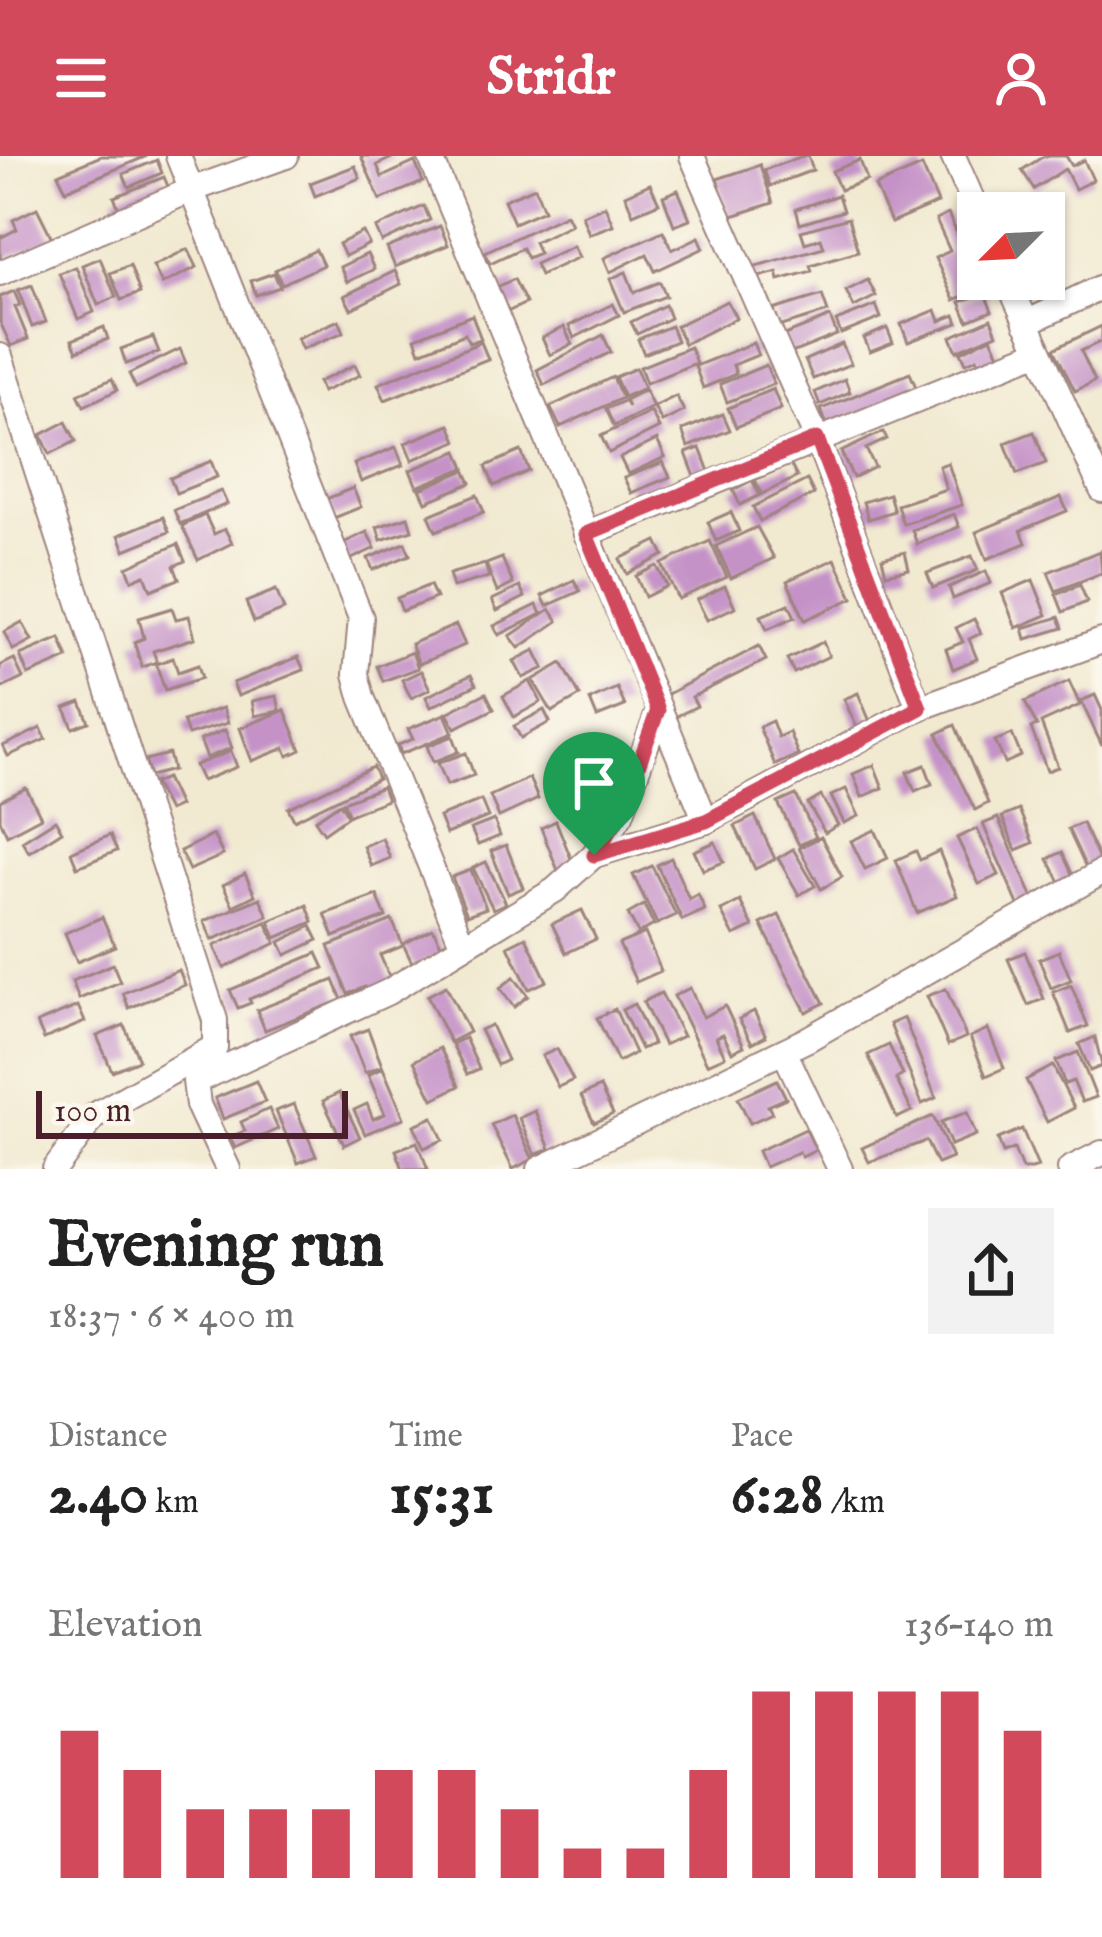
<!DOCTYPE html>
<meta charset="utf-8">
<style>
:root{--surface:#fff;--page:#f2f2f2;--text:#222;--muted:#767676;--accent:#d1495b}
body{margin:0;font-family:"IM FELL English",serif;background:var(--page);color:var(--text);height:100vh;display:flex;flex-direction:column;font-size:45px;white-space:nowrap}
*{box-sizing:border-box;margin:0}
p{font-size:39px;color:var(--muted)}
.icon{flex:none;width:66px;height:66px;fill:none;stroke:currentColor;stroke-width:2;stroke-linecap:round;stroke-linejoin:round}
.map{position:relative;height:1013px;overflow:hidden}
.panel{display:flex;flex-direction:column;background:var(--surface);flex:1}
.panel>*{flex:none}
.needle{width:78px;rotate:246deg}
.tools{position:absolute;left:957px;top:36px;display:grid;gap:24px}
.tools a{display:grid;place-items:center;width:108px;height:108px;border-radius:0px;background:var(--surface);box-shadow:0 3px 9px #0004;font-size:60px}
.scale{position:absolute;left:36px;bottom:30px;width:312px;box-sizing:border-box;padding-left:12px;border:6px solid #4a1f2b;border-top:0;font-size:33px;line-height:42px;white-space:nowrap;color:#4a1f2b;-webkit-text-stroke:9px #fbf7ec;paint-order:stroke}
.pin{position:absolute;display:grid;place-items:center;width:102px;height:102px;color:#fff;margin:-123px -51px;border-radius:50% 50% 50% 0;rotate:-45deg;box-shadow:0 0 12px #0007}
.pin .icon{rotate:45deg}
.round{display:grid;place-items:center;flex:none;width:126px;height:126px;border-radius:0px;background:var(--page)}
.head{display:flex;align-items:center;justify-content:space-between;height:204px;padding:0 48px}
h1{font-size:66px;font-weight:700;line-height:90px}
.figures{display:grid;grid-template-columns:repeat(3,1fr);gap:18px;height:204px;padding:12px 48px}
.figures div{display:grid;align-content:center}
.figures b{font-size:60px;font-weight:700}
.figures small{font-size:33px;font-weight:400}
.figures p{font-size:33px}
.chart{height:336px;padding:24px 48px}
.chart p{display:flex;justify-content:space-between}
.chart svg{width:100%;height:216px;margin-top:12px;stroke:var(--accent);stroke-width:6}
header{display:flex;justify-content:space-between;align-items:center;height:156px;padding:0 48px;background:var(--accent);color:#fff;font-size:54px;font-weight:700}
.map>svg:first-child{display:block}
.building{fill:#c592c8}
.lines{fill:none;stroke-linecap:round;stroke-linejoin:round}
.street-casing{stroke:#9e847e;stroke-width:28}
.street{stroke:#fff;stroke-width:24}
.route-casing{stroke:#fff;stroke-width:24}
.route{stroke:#d1495b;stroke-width:15}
</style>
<header><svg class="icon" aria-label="menu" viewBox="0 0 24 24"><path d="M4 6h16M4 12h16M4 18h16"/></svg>Stridr<svg class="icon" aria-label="person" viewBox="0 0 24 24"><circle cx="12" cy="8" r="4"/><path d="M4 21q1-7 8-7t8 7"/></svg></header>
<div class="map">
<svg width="1102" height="1013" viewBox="0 0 1102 1013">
<rect width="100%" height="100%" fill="#fbf7ec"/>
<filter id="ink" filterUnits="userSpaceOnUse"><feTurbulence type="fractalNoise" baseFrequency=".00833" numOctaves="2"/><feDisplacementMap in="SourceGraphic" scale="24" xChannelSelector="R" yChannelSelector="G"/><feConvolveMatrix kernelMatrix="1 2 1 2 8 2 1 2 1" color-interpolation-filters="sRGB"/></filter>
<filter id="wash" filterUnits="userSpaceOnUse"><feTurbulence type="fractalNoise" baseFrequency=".004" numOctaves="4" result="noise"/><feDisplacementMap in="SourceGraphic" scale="48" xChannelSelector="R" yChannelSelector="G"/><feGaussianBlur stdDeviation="2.7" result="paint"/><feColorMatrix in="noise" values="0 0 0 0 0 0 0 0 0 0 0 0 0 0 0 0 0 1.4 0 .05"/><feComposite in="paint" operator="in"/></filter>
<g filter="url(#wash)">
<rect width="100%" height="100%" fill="#f1e9d0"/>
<g id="blocks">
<g class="building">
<polygon points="101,0 147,0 66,34 58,18"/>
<polygon points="361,0 396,0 377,9 382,21 415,6 423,26 380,44"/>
<polygon points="803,0 808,0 813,14 770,30 764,14"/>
<polygon points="1044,0 1066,0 1072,10 1084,4 1093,24 1075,33 1065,13 1034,33 1022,14"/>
<polygon points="157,4 162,17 129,31 123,18"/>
<polygon points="860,4 867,24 840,34 832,15"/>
<polygon points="760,9 773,47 729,61 717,23"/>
<polygon points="355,10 360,22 315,40 310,27"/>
<polygon points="922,10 938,47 891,67 875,30"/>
<polygon points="164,21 170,35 120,55 114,41"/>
<polygon points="650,28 659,47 633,58 625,39"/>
<polygon points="535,31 544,54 514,67 504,44"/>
<polygon points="678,34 690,63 674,69 663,40"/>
<polygon points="838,39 843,55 800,68 796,53"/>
<polygon points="424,50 430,64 382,86 376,72"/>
<polygon points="605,50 613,69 589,78 582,59"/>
<polygon points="37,52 53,84 0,104 0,82 17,73 13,64"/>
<polygon points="566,58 571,68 534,86 539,97 527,102 522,92 490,107 485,96"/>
<polygon points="948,58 982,132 954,144 935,102 950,95 936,64"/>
<polygon points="848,62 858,95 810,109 812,115 779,124 777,116 752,123 749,112 824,91 821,82 805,87 801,75"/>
<polygon points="440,70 448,89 395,111 387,92"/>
<polygon points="663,75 672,94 699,81 704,92 655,115 647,98 610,116 604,102"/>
<polygon points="363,76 369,88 345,100 339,88"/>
<polygon points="573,90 579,101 540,119 535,108"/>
<polygon points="188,93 197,111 162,128 153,110"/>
<polygon points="316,94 323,109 282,128 275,114"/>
<polygon points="367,98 374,113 347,126 340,111"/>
<polygon points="100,102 116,141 98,149 82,109"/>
<polygon points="130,109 140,137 121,144 110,117"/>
<polygon points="76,111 94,156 78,163 59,117"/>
<polygon points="395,115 401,128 351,153 344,140"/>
<polygon points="626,116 634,136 660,126 666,140 624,156 610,123"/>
<polygon points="274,117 280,131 256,139 251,125"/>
<polygon points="514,123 526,147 505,157 493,133"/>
<polygon points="868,124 876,140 854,151 846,135"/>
<polygon points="32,129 46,166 32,171 18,134"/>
<polygon points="14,135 20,149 15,151 28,183 11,190 0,166 0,141"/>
<polygon points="984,136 992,155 968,165 960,146"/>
<polygon points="822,139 828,156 779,171 773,154"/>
<polygon points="727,145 736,162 684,188 676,170"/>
<polygon points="613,148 619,159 574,182 569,170"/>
<polygon points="665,149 670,162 637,178 631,166"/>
<polygon points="876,149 881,162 841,178 836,165"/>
<polygon points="936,154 940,165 955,159 958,167 908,186 901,168"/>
<polygon points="472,159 481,183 469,187 465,178 420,196 415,182"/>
<polygon points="830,161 837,179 789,198 782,180"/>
<polygon points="991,163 997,178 957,195 951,181"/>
<polygon points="339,164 344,176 302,193 297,182"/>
<polygon points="671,170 677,185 644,198 638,183"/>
<polygon points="1102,170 1102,185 1081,195 1095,225 1075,235 1054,193"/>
<polygon points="104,171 108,183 77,195 72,184"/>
<polygon points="564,171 572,188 550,199 542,182"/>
<polygon points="887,172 893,187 870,196 864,182"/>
<polygon points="603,179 611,196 544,229 537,214"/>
<polygon points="153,181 159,196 126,208 121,193"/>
<polygon points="991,181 1001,202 982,212 977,202 966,207 961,196"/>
<polygon points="481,186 488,203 385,244 378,228"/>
<polygon points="753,187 758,199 733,209 736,218 703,232 695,210"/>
<polygon points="842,188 851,208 813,223 805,204"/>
<polygon points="690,191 696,207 646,227 640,211"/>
<polygon points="180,193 186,207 136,232 129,218"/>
<polygon points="355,209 360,219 322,236 318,226"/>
<polygon points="766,209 774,228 727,246 720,228"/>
<polygon points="636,212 644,232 624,241 615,221"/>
<polygon points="910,217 918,236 828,273 821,253"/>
<polygon points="613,221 622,242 560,271 550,251"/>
<polygon points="112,223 117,234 84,250 78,238"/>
<polygon points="845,223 850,236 820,249 815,236"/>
<polygon points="773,233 781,253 736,271 728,252"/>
<polygon points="645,234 653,251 614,270 606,253 624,245 628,251 625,244"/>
<polygon points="676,240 684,255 662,266 654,251"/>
<polygon points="651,256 659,272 609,297 601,280"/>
<polygon points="723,258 730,274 688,291 682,274"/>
<polygon points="66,266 76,285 50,298 41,279"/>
<polygon points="450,269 457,285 412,304 405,287"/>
<polygon points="883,276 887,283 866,293 875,311 853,322 841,296"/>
<polygon points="1034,276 1046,307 1017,318 1005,287"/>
<polygon points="657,284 665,301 628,318 620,302"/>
<polygon points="396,291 403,309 361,326 354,308"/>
<polygon points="700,292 713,326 699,331 686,297"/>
<polygon points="458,295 465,312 417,331 410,314"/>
<polygon points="521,295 529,315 494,330 486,310"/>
<polygon points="211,305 217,321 176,337 170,322"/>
<polygon points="663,306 670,321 631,337 624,322"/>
<polygon points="948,307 962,349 903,368 897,349 946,333 939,310"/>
<polygon points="790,308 797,321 762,338 755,324"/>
<polygon points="465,314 471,327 426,346 420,333"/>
<polygon points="752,324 760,339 740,349 733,334"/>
<polygon points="807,324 814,338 760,365 753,351"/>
<polygon points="353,332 361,351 334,362 326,343"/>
<polygon points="221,335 227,348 180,368 174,354"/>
<polygon points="889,338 894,355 868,363 863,346"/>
<polygon points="477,339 484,356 436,375 429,359"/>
<polygon points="1061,341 1067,355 1021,374 1026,387 987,403 976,376"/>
<polygon points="731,356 739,375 716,385 708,366"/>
<polygon points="954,358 959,371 917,388 912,374"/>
<polygon points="205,359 214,378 225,373 232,387 198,404 182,370"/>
<polygon points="163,361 169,376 125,394 119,379"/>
<polygon points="408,361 412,374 381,384 377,371"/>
<polygon points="757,371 774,402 731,422 716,390"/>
<polygon points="367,376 375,392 343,407 335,391"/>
<polygon points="657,385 664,399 627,418 620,403"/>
<polygon points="710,385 727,421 678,443 662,408"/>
<polygon points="405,387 410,399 373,414 368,402"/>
<polygon points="178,388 185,405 174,410 179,423 151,434 145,419 132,424 127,411"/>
<polygon points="1100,395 1102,417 1056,435 1048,416"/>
<polygon points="905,396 909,413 886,418 882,402"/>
<polygon points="972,400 978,414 933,432 927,417"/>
<polygon points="502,402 513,428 497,436 486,408"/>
<polygon points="835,403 853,442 805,464 787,425"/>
<polygon points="485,408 489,421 453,431 449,418"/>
<polygon points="657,410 667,430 645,441 636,420"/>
<polygon points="986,415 991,427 953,443 949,431"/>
<polygon points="574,424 580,435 547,450 542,440"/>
<polygon points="1033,424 1047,459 1016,472 1002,437"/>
<polygon points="430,429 436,442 402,455 397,442"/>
<polygon points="1080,429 1087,446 1063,456 1056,438"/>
<polygon points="725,430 735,451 707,464 697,444"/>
<polygon points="520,431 525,441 497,455 492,444"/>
<polygon points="276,434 284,454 254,466 246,446"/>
<polygon points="789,448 795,461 767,473 761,460"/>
<polygon points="537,449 541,458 499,479 494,470"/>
<polygon points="172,452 176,463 189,460 195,482 153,495 157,506 142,511 134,486 144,482 139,462"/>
<polygon points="550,453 558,465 519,492 510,480"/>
<polygon points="1059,461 1063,472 1026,483 1023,472"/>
<polygon points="974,463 981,477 969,483 977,503 953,513 946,493 963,486 956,472"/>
<polygon points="22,466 32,484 13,494 4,476"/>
<polygon points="456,469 465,489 419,508 411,488"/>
<polygon points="60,482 68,502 28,519 20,499"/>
<polygon points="823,486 829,500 794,517 787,503"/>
<polygon points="759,490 766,504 692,541 697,550 675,561 664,540"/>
<polygon points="535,494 544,512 523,522 514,505"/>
<polygon points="412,496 418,512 383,525 377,510"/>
<polygon points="298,501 304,514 238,540 233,527"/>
<polygon points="173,502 178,516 198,509 202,522 165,534 156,508"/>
<polygon points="14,503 23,522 0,533 0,510"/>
<polygon points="562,507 580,540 552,556 533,524"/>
<polygon points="421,515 430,533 411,542 402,524"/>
<polygon points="471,519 476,529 431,551 426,541"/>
<polygon points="530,525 541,546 514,561 503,540"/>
<polygon points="1069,525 1080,549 1041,567 1058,611 1047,615 1031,572 1037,570 1025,546"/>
<polygon points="617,532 625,550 597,561 590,544"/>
<polygon points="486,537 494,553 455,572 447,557"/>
<polygon points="858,537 871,568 858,574 844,543"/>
<polygon points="1095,539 1102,554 1102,590 1081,545"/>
<polygon points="277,540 280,555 255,560 252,545"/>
<polygon points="81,546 89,566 73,572 65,552"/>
<polygon points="223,552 228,567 188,579 183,565"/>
<polygon points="285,554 301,594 288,600 285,592 252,605 240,572"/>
<polygon points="544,554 550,566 521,582 514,570"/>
<polygon points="445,558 453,577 401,598 398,589 413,583 408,573"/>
<polygon points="772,565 778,581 789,576 798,599 775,609 759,571"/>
<polygon points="955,569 988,647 975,654 937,578"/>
<polygon points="41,572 46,583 8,600 3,590"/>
<polygon points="225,574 232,592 207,602 200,584"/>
<polygon points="1012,578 1021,600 1005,607 995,585"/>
<polygon points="453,580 459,596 433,606 427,590"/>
<polygon points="231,595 237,611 202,625 195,609"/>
<polygon points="466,597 474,619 447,629 438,607"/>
<polygon points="169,598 173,614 150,620 145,604"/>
<polygon points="874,609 883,632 862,641 853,618"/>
<polygon points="925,609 932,628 915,635 907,616"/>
<polygon points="373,611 378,623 294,664 288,652"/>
<polygon points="166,622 179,650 168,655 154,627"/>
<polygon points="529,622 538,643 499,661 490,640"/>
<polygon points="382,631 387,644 349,659 343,646"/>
<polygon points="26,632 41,661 7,679 0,664 0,645"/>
<polygon points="846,633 859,660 844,667 831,640"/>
<polygon points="796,639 816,681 799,689 778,647"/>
<polygon points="821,640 838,669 825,677 808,648"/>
<polygon points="481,644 488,661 446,678 439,661"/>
<polygon points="340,647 348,660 324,677 315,664"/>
<polygon points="1019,654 1033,687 1016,694 1002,661"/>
<polygon points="755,660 775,703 755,713 735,670"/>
<polygon points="998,662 1035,747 1020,753 983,668"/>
<polygon points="55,664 62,675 29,696 22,685"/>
<polygon points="494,664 500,680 478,689 471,673"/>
<polygon points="556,665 574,710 559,717 541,672"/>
<polygon points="1082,667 1101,708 1087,714 1068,673"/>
<polygon points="977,673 999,719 979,728 957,682"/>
<polygon points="875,674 888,702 865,713 851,685"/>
<polygon points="110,679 117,695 77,711 71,696"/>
<polygon points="213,679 223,699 189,714 180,695"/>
<polygon points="821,681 842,721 821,733 799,692"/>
<polygon points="382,682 390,702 371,710 363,690"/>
<polygon points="715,686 724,706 703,714 694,695"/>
<polygon points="506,689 523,732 508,738 491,695"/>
<polygon points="793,693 815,730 799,739 778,702"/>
<polygon points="916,695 920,704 939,695 957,740 917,757 896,704"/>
<polygon points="1062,696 1074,722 1061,728 1048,703"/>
<polygon points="671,702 689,743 698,738 705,754 682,764 657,709"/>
<polygon points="486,706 506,747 493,753 473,712"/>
<polygon points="652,710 676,759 657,768 633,719"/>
<polygon points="471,714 486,752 467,759 452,721"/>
<polygon points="245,718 255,739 233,750 223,729"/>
<polygon points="377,739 386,761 334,781 325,758"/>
<polygon points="260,742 268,760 212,784 204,765"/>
<polygon points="740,745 753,771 734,780 721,755"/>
<polygon points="307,749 313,766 276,782 269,765"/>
<polygon points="644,749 654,769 638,777 628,758"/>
<polygon points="582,754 596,783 566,797 552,768"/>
<polygon points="779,759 824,847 806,856 761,768"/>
<polygon points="102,761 115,790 77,806 65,777"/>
<polygon points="392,764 403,790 380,799 392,827 367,837 365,831 348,838 329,790"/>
<polygon points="266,766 276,787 224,812 214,790"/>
<polygon points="311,770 318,784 286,799 280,786"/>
<polygon points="433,773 445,796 414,811 403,788"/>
<polygon points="645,777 661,815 636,826 619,788"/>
<polygon points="526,781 547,825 529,833 508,790"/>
<polygon points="1059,795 1071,824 1051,832 1039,803"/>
<polygon points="1025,796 1044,843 1028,849 1008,803"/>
<polygon points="317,797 324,812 249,843 251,847 238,852 230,834"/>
<polygon points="113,808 120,826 79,843 72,825"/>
<polygon points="179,814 185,829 129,852 123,837"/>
<polygon points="514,821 528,840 514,851 500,832"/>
<polygon points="334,824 342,844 265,874 257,854"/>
<polygon points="1071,829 1088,870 1070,877 1053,836"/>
<polygon points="446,830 469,876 450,886 427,840"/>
<polygon points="690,832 703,861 725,850 744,890 732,896 723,878 716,881 725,900 707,908 674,840"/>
<polygon points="946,833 966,881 948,889 927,840"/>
<polygon points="661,837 683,880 664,889 643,846"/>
<polygon points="634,848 653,888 641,893 622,854"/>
<polygon points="78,850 85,866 44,883 37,867"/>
<polygon points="615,853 635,897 618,906 597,862"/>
<polygon points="754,855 766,880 752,887 739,863"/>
<polygon points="904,862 936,942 922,948 890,868"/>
<polygon points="124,869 139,904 112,915 97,880"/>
<polygon points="491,869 507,904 497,909 480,874"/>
<polygon points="368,873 382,910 365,917 350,880"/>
<polygon points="988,873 1004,912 986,920 970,881"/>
<polygon points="1095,881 1102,910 1090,915 1079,888"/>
<polygon points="465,882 479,913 467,918 452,888"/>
<polygon points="889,889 903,919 896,923 912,955 897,962 868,899"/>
<polygon points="440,892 459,930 433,943 414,905"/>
<polygon points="557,893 573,924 558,931 542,900"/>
<polygon points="1078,896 1096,941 1082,946 1073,925 1065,928 1056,905"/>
<polygon points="1053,910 1074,952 1047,966 1026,924"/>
<polygon points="383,912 404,962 365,978 354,954 367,948 373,963 385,958 368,919"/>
<polygon points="777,924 786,942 768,950 772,957 750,967 738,942"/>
<polygon points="256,925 265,946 223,963 215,942"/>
<polygon points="600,931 613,958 594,967 581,940"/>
<polygon points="339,937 360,981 344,989 323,945"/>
<polygon points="294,948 316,1000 298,1007 276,955"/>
<polygon points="269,953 278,973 235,992 230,981 245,975 241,966"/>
<polygon points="535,955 550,993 535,999 519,962"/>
<polygon points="967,956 976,979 951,989 941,966"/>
<polygon points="512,959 533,1003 513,1013 491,969"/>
<polygon points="933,960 952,1002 937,1008 926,985 869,1006 862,992"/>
<polygon points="433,961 443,984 424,992 414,969"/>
<polygon points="806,973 816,994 802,1001 799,996 765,1011 758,995"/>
<polygon points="1022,973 1038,1011 1032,1013 1022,1013 1014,993 1003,997 998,983"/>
<polygon points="417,986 428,1013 403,1013 396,994"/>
</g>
</g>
</g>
<g filter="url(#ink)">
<use href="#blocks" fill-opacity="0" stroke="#9e847e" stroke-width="3"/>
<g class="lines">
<defs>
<g id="street">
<polyline points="178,0 361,462 356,518 362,541 463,790"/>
<polyline points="430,0 706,665"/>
<polyline points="692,0 817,283 919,552"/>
<polyline points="953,0 978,57"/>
<polyline points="0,117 191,34 286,0"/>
<polyline points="1007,123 1102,334"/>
<polyline points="1026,167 1102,131"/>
<polyline points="0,200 215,864 215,891 195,925 198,949 228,1013"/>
<polyline points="586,378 1037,196"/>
<polyline points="594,699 706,665 919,552 1102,485"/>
<polyline points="784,895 840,1013"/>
<polyline points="198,924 388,836 555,734 594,699 621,658 659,554"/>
<polyline points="55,1013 95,959 215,891"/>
<polyline points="540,1013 806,884 1102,716"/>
<polyline points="1070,1013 1102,997"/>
</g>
</defs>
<use href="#street" class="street-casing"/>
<use href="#street" class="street"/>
</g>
</g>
<g class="lines" filter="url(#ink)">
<defs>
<polygon id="route" points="817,283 920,552 706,665 594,699 621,658 658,554 586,378"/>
</defs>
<use href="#route" class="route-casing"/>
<use href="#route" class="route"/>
</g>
</svg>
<div class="tools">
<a><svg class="needle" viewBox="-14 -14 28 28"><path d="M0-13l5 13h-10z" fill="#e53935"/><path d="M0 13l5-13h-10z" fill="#767676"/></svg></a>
</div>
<div class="scale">100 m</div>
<div class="pin" style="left:594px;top:699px;background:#1e9e55"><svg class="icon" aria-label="arrive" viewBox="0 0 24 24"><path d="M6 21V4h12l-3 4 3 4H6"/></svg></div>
</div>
<section class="panel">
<div class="head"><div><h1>Evening run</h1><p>18:37 · 6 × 400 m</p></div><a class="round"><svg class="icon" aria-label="share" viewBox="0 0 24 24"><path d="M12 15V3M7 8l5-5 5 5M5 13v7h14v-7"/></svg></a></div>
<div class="figures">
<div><p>Distance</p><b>2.40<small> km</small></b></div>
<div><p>Time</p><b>15:31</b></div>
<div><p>Pace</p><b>6:28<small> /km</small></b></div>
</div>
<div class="chart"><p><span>Elevation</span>136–140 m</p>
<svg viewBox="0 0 160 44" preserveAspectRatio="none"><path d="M5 44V14M15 44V22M25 44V30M35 44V30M45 44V30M55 44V22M65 44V22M75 44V30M85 44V38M95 44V38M105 44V22M115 44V6M125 44V6M135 44V6M145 44V6M155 44V14"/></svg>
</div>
</section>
